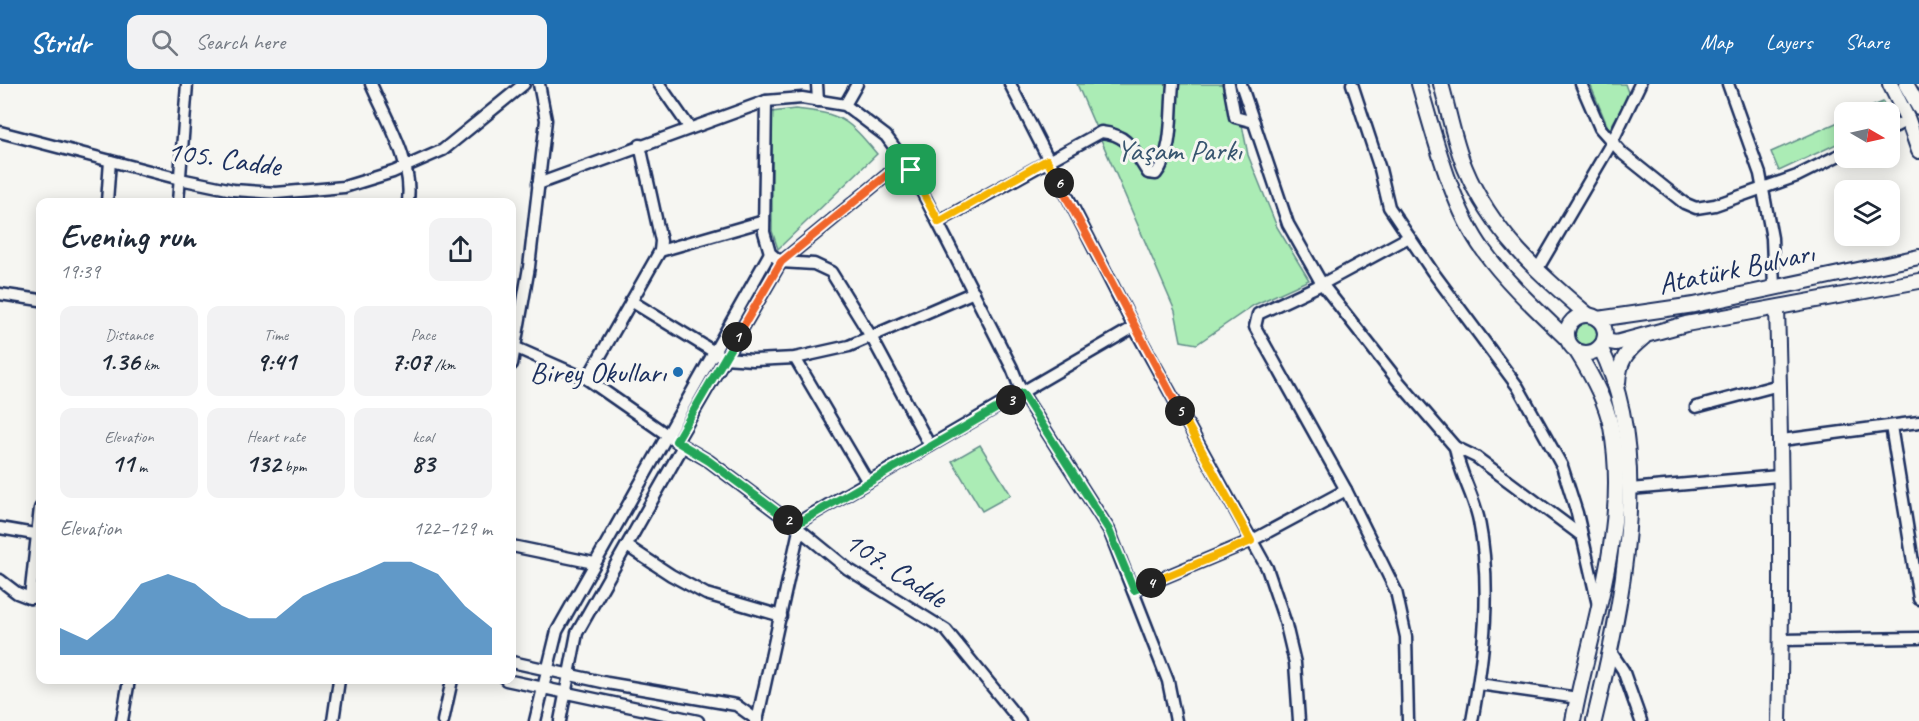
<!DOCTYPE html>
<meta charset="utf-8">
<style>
:root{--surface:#fff;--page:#f2f2f3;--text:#1f2937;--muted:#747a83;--accent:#1f6fb2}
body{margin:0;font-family:Caveat,sans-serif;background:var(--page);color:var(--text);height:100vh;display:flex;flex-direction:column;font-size:22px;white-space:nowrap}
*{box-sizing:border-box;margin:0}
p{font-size:20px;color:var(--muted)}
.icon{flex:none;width:33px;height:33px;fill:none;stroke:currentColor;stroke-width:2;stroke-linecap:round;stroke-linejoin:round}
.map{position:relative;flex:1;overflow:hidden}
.panel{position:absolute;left:36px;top:114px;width:480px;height:486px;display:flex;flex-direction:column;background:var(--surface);border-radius:12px;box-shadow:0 3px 15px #0003}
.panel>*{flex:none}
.needle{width:39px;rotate:99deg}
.tools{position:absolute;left:1834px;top:18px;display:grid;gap:12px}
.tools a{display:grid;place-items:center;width:66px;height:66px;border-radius:12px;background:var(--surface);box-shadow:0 3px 15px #0003;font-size:30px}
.pin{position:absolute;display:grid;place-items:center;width:51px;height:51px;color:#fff;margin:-26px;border-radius:12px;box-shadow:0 3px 9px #0006}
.km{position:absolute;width:30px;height:30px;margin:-15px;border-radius:50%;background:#222;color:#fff;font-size:16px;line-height:30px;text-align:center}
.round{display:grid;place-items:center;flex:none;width:63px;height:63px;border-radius:12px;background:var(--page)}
.overview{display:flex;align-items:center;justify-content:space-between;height:102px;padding:0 24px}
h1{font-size:33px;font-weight:700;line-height:45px}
.figures{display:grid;grid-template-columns:repeat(3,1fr);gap:9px;height:102px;padding:6px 24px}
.figures div{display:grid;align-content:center;border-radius:12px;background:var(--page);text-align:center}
.figures b{font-size:26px;font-weight:700}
.figures small{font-size:16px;font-weight:400}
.figures p{font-size:16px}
.chart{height:168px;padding:12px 24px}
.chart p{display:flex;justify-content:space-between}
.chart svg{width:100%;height:108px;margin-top:6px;fill:var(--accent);opacity:.7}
header{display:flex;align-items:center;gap:36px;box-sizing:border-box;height:84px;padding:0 30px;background:var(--accent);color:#fff}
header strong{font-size:28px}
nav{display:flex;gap:33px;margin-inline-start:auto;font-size:21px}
.search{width:420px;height:54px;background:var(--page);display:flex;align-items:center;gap:15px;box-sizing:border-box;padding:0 21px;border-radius:12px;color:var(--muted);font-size:22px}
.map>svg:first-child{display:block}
.green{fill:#abecb5;stroke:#638e8a;stroke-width:1.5}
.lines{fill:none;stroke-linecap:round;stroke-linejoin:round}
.street-casing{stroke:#1b2f5e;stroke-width:15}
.secondary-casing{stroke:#1b2f5e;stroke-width:18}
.street{stroke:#f6f6f2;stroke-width:10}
.secondary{stroke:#f6f6f2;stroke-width:14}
.split-1-casing{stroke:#fff;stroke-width:12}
.split-2-casing{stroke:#fff;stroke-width:12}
.split-3-casing{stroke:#fff;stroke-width:12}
.split-4-casing{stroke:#fff;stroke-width:12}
.split-5-casing{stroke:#fff;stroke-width:12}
.split-6-casing{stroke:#fff;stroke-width:12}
.split-7-casing{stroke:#fff;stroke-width:12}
.split-1{stroke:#f0652b;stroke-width:8}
.split-2{stroke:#22a559;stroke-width:8}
.split-3{stroke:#22a559;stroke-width:8}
.split-4{stroke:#22a559;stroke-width:8}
.split-5{stroke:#f5b400;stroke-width:8}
.split-6{stroke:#f0652b;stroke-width:8}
.split-7{stroke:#f5b400;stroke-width:8}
.poi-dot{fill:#1f6fb2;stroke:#f6f6f2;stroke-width:2}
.labels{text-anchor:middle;stroke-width:6;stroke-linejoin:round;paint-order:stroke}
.park-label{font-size:30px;fill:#38556f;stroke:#f6f6f2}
.street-label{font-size:30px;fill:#1b2f5e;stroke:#f6f6f2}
.poi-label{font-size:30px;fill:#1b2f5e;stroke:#f6f6f2;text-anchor:end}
</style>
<header>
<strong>Stridr</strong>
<div class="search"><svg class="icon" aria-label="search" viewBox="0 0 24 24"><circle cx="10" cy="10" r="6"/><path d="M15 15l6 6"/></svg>Search here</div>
<nav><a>Map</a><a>Layers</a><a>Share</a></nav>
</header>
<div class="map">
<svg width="1919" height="637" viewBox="0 0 1919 637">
<rect width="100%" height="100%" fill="#f6f6f2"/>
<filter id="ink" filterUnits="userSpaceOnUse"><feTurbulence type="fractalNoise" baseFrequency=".0167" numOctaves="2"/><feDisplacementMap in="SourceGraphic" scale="12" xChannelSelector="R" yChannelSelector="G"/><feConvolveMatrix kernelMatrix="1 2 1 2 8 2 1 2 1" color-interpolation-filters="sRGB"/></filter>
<g filter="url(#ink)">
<g class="green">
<polygon points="1077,0 1234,0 1248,71 1277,143 1309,196 1254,221 1197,260 1181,257 1175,227"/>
<polygon points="1590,0 1625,0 1629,11 1609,46"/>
<polygon points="1883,18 1888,28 1859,28"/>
<path d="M795,25C842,30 847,34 877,70L778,165L772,147V28Z"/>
<polygon points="1845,35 1845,56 1779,87 1771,68"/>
<circle cx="1586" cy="249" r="12"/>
<polygon points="980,361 1011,411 982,427 952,377"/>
</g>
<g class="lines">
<defs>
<g id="street">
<path d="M371,0C387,37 413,77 408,118"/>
<polyline points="659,0 689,43"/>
<polyline points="817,0 818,17"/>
<polyline points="1010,0 1134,243 1267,484 1285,537 1295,579 1299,637"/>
<polyline points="1229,0 1235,33 1254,38"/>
<polyline points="1241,0 1288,140 1322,200 1399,298 1455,363 1476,373 1582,452"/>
<polyline points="1352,0 1380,85 1389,123 1432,187 1518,303 1562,382 1577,429 1598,521"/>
<polyline points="1581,0 1600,44 1623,70 1684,119 1696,124 1715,121 1797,92 1845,68"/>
<polyline points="1728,0 1760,90 1772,154 1774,203"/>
<polyline points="766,17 764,148 770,169 781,178 814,180 831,188 872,254 930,362"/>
<polyline points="845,21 857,0"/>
<polyline points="1890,45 1908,36"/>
<polyline points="0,48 180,95 233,106 276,109 344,103 393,88 443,66 524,0"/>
<polyline points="538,100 766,17 802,14 845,21 886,52 911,86 1012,284 1022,309 1109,446 1168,597 1176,637"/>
<polyline points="107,118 110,77"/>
<polyline points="178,118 187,0"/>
<path d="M938,138L1101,48C1130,51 1133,67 1148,89L1156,90C1174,67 1170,28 1173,0"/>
<polyline points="660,167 764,137"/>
<polyline points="1537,186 1612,58 1640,0"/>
<polyline points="0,210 40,216"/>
<polyline points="631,217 724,274 753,276 795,274 849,262 974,208"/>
<polyline points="512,262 587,295 683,362 709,377 794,441 848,485 946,546 1020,637"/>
<polyline points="795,274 868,398"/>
<polyline points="512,280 529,183 546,36 539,0"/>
<polyline points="587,295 660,167 661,157 640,61"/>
<polyline points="1696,323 1779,301"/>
<polyline points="1891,342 1919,515"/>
<polyline points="1782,356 1919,338"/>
<polyline points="677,357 781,178 904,77"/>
<path d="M1455,363C1459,389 1474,411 1479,437C1492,502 1484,572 1472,637"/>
<polyline points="1630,405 1779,392"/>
<polyline points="40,424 30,514 40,513"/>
<polyline points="794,441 1134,243"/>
<polyline points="0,444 40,451"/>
<polyline points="512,462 594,479"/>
<polyline points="627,462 671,491 706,510 781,532"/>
<polyline points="0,496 17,509 30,514"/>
<polyline points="1134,506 1251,457 1346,406"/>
<polyline points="1781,556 1919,554"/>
<polyline points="1611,568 1623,586 1641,637"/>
<polyline points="512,578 607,599 736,621 757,636 755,637"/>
<polyline points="506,596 698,637"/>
<polyline points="1479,600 1578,614"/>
<polyline points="122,637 129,596"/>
<polyline points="333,637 339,596"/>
<polyline points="443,637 452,596"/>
<polyline points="535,637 557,547 770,169"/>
<polyline points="560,637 577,549 683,362"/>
<polyline points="757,637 799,446"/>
<polyline points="1408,637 1406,553 1396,507 1346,406 1255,243 1258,230 1322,200 1409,153"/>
</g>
<g id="secondary">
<path d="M1419,0C1434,51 1452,124 1484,167C1507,199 1537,226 1566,254"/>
<path d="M1441,0C1449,28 1454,58 1465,84C1491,147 1538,189 1588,231"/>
<polyline points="1890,0 1908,36 1919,67"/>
<polyline points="1906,0 1919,23"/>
<path d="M1777,224C1781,362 1783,499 1779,637"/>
<circle cx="1586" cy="250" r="19"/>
<polyline points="1598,235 1694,221 1919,173"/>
<polyline points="1604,257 1616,259 1686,240 1919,197"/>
<path d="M1618,299C1619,276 1627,267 1644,253"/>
<path d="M1573,637C1591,541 1630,442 1611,343C1606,317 1591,290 1577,268"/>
<path d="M1594,637C1621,525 1655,371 1600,263"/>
</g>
</defs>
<use href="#street" class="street-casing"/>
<use href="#secondary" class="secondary-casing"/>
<use href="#street" class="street"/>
<use href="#secondary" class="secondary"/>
</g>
</g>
<g class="lines" filter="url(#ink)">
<defs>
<polyline id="split-1" points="737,253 781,178 904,77 911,86"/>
<polyline id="split-2" points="737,253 676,357 709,377 788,436"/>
<polyline id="split-3" points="788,436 795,441 1011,316"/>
<polyline id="split-4" points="1011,316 1022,309 1109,446 1134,506 1151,499"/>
<polyline id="split-5" points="1151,499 1251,457 1180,327"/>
<polyline id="split-6" points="1059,99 1180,327"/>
<polyline id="split-7" points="911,86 939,138 1047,76 1059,99"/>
</defs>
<use href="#split-1" class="split-1-casing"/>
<use href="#split-2" class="split-2-casing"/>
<use href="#split-3" class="split-3-casing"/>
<use href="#split-4" class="split-4-casing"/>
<use href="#split-5" class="split-5-casing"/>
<use href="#split-6" class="split-6-casing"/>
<use href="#split-7" class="split-7-casing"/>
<use href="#split-1" class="split-1"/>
<use href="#split-2" class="split-2"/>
<use href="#split-3" class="split-3"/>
<use href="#split-4" class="split-4"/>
<use href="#split-5" class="split-5"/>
<use href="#split-6" class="split-6"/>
<use href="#split-7" class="split-7"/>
</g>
<circle class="poi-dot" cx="678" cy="288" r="6"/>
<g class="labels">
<g class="park-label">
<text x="1179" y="76">Yaşam Parkı</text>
</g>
<g class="street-label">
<text transform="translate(224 74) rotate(8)" y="10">105. Cadde</text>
<text transform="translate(1736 184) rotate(-12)" y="10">Atatürk Bulvarı</text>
<text transform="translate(896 485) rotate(33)" y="10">107. Cadde</text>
</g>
<g class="poi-label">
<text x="666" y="298">Birey Okulları</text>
</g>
</g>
</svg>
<div class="tools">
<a><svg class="needle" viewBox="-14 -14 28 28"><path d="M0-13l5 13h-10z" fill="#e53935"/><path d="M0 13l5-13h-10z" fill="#747a83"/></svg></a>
<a><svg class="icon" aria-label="layers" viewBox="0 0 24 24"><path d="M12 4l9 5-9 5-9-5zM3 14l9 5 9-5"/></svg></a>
</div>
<div class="pin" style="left:911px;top:86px;background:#1e9e55"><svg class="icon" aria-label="arrive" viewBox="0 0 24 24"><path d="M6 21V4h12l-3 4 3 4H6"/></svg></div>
<b class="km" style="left:737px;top:253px">1</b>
<b class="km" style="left:788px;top:436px">2</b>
<b class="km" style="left:1011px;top:316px">3</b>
<b class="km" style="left:1151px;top:499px">4</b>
<b class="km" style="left:1180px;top:327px">5</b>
<b class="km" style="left:1059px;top:99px">6</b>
<section class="panel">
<div class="overview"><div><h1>Evening run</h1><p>19:39</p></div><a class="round"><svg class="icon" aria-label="share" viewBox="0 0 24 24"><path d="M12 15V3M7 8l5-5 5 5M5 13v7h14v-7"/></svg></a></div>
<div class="figures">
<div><p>Distance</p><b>1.36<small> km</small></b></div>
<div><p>Time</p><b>9:41</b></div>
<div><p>Pace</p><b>7:07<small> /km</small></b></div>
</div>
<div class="figures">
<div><p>Elevation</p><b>11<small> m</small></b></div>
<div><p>Heart rate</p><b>132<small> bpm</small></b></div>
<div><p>kcal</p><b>83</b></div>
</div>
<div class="chart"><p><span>Elevation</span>122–129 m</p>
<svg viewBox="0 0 160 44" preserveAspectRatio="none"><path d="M0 44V33L10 38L20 29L30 15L40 11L50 15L60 24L70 29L80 29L90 20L100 15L110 11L120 6L130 6L140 11L150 24L160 33V44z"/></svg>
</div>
</section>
</div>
